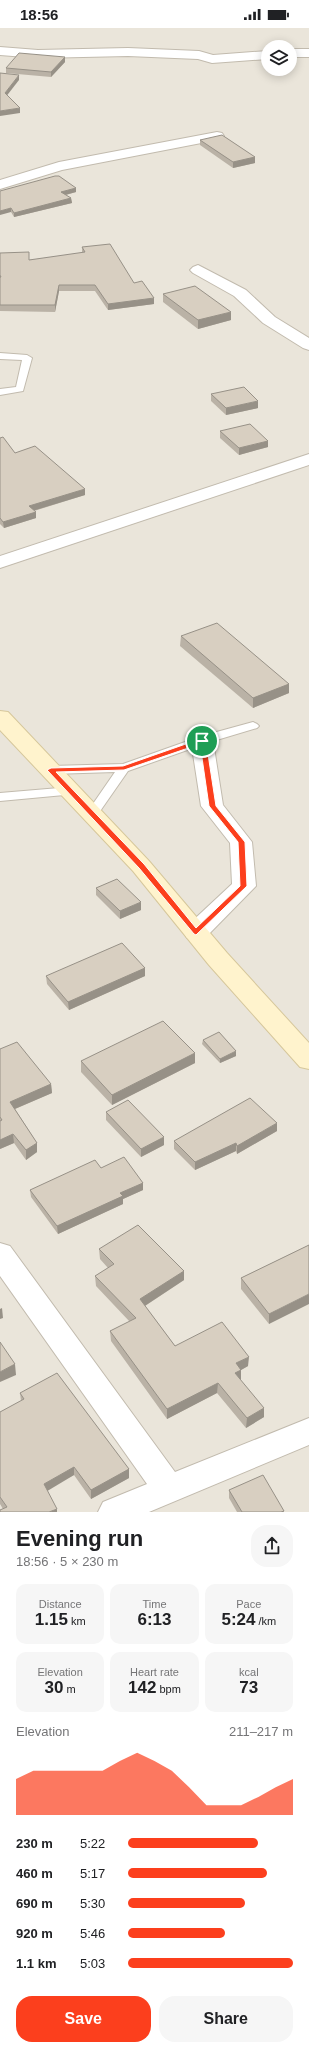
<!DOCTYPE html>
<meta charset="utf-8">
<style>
:root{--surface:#fff;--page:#f6f6f6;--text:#202124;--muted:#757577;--accent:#fc3f1d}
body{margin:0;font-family:Arial,sans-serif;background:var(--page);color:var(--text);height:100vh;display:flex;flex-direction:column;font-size:15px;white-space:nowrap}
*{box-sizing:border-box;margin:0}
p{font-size:13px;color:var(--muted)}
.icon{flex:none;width:22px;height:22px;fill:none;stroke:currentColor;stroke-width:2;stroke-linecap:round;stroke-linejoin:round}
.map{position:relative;height:1484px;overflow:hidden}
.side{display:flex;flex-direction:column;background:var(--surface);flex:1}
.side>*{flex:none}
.buttons{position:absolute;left:261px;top:12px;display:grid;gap:8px}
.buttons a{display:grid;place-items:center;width:36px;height:36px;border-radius:50%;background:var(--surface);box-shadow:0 2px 10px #0003;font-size:20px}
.pin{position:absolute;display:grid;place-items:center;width:34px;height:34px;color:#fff;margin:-17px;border:2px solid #fff;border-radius:50%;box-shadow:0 1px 4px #0007}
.round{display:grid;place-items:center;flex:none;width:42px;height:42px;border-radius:16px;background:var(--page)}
.summary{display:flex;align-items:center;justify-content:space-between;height:68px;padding:0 16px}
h1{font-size:22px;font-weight:700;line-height:30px}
.metrics{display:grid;grid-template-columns:repeat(3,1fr);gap:6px;height:68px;padding:4px 16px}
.metrics div{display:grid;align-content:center;border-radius:10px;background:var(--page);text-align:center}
.metrics b{font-size:17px;font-weight:700}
.metrics small{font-size:11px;font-weight:400}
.metrics p{font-size:11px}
.chart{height:112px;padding:8px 16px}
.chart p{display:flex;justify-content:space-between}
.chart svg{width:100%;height:72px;margin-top:4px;fill:var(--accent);opacity:.7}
.cta{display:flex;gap:8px;margin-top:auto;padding:8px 16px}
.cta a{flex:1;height:46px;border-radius:16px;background:var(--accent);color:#fff;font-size:16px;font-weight:700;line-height:46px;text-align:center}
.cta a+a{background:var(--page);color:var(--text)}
ul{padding:0 16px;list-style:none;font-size:13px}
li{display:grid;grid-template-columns:64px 48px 1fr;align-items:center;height:30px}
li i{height:10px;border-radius:5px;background:var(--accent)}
.status{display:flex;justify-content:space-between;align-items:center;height:28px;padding:0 20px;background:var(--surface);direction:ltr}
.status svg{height:11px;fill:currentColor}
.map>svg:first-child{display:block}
.residential{fill:#eae5da;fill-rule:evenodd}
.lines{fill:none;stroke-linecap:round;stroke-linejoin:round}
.service-casing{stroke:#c2bbae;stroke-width:2}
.minor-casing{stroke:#c2bbae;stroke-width:2}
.secondary-casing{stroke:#d6c79b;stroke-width:2}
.service{fill:#fff;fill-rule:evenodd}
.minor{fill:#fff;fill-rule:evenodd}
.secondary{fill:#fff3cd;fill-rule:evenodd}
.wall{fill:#bab2a6}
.shaded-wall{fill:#979187}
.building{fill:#d8cfc1;stroke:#979187}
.route{fill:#fc3f1d;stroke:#fff;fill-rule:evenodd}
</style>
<div class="status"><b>18:56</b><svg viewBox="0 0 49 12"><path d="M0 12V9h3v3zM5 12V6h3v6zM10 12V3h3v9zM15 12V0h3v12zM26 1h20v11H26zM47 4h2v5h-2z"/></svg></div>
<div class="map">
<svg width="309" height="1484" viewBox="0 0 309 1484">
<rect width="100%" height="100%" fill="#f6f3ec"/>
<path class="residential" d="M0,0H309V1484H0ZM268,19H290V41H268Z"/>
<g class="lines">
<defs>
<g id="service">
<polygon points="0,325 27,327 32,330 23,363 0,367 0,361 16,359 22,332 0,331"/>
<polygon points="253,694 257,696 259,698 257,700 210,714 128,743 96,789 92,790 86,786 115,744 51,746 45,742 51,738 123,736 202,708"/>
<polygon points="71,759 77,763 75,766 0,773 0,765"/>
</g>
<g id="minor">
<polygon points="0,19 38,22 128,20 199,23 213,27 268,23 268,31 212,35 198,31 128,28 38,30 0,27"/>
<rect x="290" y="21" width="19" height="8"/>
<polygon points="217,104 222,105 224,108 222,111 62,142 0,161 0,152 59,134"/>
<polygon points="198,237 246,262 275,289 309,310 309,322 303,320 263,295 234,268 193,245 190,242 193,239"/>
<polygon points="309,426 309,437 0,540 0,528"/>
<polygon points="202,706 210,708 213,713 223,777 252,814 256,858 205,910 196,912 187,910 184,904 187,898 232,856 230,815 201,778 191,713 194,708"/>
<polygon points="0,1215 10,1218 175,1444 309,1390 309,1417 149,1484 98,1484 103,1474 147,1456 0,1248"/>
</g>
<polygon id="secondary" points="0,683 8,684 149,833 227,925 309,1015 309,1041 300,1039 209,937 133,843 0,702"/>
</defs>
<use href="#service" class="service-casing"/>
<use href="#minor" class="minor-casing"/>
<use href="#secondary" class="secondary-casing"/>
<use href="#service" class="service"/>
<use href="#minor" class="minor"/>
<use href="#secondary" class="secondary"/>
</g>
<g class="wall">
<polygon points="65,29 65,34 51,49 6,45 6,40"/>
<polygon points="200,112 255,129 255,135 233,140 200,117"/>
<polygon points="76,160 76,164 66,167 71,170 72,175 14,189 11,184 0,163"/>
<polygon points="82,219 134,255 154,276 108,282 95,263 59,263 55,284 0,283 0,225 29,232 82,225"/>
<polygon points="163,266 231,292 198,301 163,274"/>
<polygon points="211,366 258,380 226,387 211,373"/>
<polygon points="220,403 268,413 268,419 239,427 220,410"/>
<polygon points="0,410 15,425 85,467 34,483 36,490 4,500 0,496"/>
<polygon points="181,608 289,656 289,665 253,680 180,618"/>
<polygon points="96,860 141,882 120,891 96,867"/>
<polygon points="145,940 145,948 69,982 47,956 46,948"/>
<polygon points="203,1012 236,1028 220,1035 202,1016"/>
<polygon points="0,1021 51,1056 52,1065 15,1081 37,1115 37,1124 26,1132 14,1115 0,1121"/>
<polygon points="195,1025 195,1035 112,1077 81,1044 81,1033"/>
<polygon points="106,1084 164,1117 141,1129 106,1092"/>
<polygon points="277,1103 237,1126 236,1123 195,1142 174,1121 174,1113"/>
<polygon points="101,1140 143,1155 143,1162 123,1171 123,1176 58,1206 31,1169 30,1162"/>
<polygon points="309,1217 269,1296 241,1261 241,1250"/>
<polygon points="99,1221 184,1243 184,1252 145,1278 175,1318 248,1338 241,1342 241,1351 240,1352 264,1389 246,1400 217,1365 167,1391 111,1313 110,1303 130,1294 96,1258 95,1248 108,1240 100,1231"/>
<polygon points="20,1365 129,1441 129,1450 91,1471 74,1447 3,1481 0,1476 0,1384 21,1373"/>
<polygon points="229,1462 284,1483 284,1484 237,1484 229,1470"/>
</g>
<g class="shaded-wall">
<polygon points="65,29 65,34 51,49 51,44"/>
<polygon points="19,47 19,52 5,70 5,65"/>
<polygon points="20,80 20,85 0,88 0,83"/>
<polygon points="255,129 255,135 233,140 233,134"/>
<polygon points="76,160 76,164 61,168 61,164"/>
<polygon points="71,170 72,175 14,189 14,185"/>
<polygon points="11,180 11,184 0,187 0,183"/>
<polygon points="59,257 59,263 55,284 55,277"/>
<polygon points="154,270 154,276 108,282 108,276"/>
<polygon points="231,284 231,292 198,301 198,292"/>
<polygon points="258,373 258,380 226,387 226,380"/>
<polygon points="268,413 268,419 239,427 239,420"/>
<polygon points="85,461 85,467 29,484 29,478"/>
<polygon points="36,484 36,490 4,500 3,494"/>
<polygon points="289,656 289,665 253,680 253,670"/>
<polygon points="141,874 141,882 120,891 120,883"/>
<polygon points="145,940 145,948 69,982 68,974"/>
<polygon points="236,1023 236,1028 220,1035 220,1031"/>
<polygon points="195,1025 195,1035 112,1077 112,1067"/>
<polygon points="51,1056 52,1065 10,1083 10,1074"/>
<polygon points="277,1095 277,1103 237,1126 237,1118"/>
<polygon points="13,1106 14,1115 0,1121 0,1112"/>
<polygon points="164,1109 164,1117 141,1129 141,1121"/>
<polygon points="37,1115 37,1124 26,1132 26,1122"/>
<polygon points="236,1115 236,1123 195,1142 195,1134"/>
<polygon points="143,1155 143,1162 123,1171 123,1176 58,1206 57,1198 120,1165"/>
<polygon points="184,1243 184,1252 140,1281 140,1271"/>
<polygon points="309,1266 309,1276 269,1296 269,1286"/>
<polygon points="2,1280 3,1290 0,1291 0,1281"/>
<polygon points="249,1329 248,1338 241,1342 241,1351 234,1355 236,1335"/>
<polygon points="15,1336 16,1347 0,1354 0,1344"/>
<polygon points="218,1355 217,1365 167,1391 167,1381"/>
<polygon points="264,1380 264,1389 246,1400 247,1390"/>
<polygon points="74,1439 74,1447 44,1465 44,1456"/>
<polygon points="129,1441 129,1450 91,1471 91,1462"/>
<polygon points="57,1481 57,1484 49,1484"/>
</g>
<g class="building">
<polygon points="19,25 65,29 51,44 6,40"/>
<polygon points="0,45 19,47 5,65 20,80 0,83"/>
<polygon points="222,107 255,129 233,134 200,112"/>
<polygon points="55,148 59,148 76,160 61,164 71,170 14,185 11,180 0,183 0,163"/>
<polygon points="110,216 134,255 142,253 154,270 108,276 95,257 59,257 55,277 0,277 0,250 1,248 0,248 0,225 29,224 29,232 85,224 82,219"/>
<polygon points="195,258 231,284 198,292 163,266"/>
<polygon points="244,359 258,373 226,380 211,366"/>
<polygon points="250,396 268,413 239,420 220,403"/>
<polygon points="3,409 15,425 35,418 85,461 29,478 36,484 3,494 0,490 0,410"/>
<polygon points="217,595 289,656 253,670 181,608"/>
<polygon points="117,851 141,874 120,883 96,860"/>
<polygon points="122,915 145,940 68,974 46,948"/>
<polygon points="163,993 195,1025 112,1067 81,1033"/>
<polygon points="219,1004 236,1023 220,1031 203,1012"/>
<polygon points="17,1014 51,1056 10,1074 37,1115 26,1122 13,1106 0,1112 0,1093 2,1092 0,1089 0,1021"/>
<polygon points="250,1070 277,1095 237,1118 236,1115 195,1134 174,1113"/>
<polygon points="128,1072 164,1109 141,1121 106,1084"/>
<polygon points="124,1129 143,1155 120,1165 123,1168 57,1198 30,1162 95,1132 101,1140"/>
<polygon points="138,1197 184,1243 140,1271 175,1318 222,1294 249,1329 236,1335 241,1342 235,1345 264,1380 247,1390 218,1355 167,1381 110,1303 136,1290 95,1248 114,1236 99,1221"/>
<polygon points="309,1217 309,1266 269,1286 241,1250"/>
<polygon points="0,1314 15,1336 0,1344"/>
<polygon points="57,1345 129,1441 91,1462 74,1439 44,1456 57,1481 49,1484 0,1484 0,1482 7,1479 0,1469 0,1384 24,1371 20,1365"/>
<polygon points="263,1447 284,1483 281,1484 242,1484 229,1462"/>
</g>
<path class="route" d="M200,711L206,713L216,778L245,814L247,858L196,907L194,906L139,840L47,742L51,740L123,738ZM200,716L209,778L238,814L240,858L196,900L144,836L56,744L124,742Z"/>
</svg>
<div class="buttons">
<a><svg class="icon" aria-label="layers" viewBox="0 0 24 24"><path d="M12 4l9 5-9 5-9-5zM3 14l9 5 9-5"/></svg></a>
</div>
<div class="pin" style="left:202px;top:713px;background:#1e9e55"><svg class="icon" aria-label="arrive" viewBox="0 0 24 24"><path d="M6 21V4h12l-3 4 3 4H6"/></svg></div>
</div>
<section class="side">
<div class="summary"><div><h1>Evening run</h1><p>18:56 · 5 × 230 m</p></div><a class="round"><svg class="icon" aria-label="share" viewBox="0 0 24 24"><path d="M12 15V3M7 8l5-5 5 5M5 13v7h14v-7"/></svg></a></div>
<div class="metrics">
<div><p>Distance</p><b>1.15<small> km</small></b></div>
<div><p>Time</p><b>6:13</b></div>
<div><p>Pace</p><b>5:24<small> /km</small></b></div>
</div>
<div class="metrics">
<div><p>Elevation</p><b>30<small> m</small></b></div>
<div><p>Heart rate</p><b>142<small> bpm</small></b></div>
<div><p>kcal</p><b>73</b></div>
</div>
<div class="chart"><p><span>Elevation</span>211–217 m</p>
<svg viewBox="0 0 160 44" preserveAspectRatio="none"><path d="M0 44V22L10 17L20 17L30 17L40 17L50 17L60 11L70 6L80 11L90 17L100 27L110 38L120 38L130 38L140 33L150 27L160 22V44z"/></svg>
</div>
<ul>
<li><b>230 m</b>5:22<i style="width:79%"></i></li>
<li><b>460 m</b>5:17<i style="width:84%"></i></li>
<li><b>690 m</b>5:30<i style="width:71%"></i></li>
<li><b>920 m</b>5:46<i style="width:59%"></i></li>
<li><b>1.1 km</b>5:03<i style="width:100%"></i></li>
</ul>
<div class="cta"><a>Save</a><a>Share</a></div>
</section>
